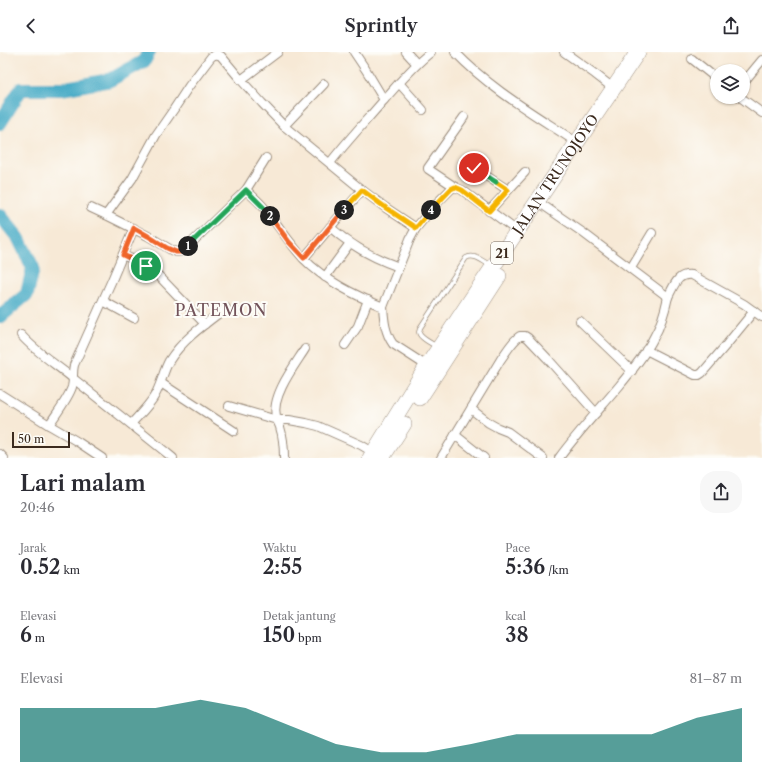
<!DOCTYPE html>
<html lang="id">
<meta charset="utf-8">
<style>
:root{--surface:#fff;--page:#f7f7f7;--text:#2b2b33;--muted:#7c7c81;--accent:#0f766e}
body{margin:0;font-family:"Libre Caslon Text",serif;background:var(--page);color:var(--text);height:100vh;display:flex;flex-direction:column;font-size:15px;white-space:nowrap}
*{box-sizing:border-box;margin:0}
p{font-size:13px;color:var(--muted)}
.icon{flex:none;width:22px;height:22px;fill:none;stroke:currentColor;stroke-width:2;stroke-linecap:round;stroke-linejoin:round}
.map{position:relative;height:406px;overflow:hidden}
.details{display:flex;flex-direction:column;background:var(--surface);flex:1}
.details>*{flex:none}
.tools{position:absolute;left:710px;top:12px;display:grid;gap:8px}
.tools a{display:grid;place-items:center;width:40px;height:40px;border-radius:50%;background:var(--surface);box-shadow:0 1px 3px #0004;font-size:20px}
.scale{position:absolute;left:12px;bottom:10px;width:58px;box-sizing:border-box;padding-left:4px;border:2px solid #3b2a1e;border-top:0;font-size:11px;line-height:14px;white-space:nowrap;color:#3b2a1e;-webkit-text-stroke:3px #fdfcf7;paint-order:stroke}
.pin{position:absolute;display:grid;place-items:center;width:34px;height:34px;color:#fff;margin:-17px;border:2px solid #fff;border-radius:50%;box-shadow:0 1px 4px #0007}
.km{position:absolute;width:20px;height:20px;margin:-10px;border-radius:50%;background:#222;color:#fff;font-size:11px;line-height:20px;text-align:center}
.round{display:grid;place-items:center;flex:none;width:42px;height:42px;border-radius:16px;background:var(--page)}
.head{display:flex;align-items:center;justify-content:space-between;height:68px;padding:0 20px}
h1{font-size:22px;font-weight:600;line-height:30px}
.stats{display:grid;grid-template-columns:repeat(3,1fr);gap:6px;height:68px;padding:4px 20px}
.stats div{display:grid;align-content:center}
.stats b{font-size:20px;font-weight:600}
.stats small{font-size:11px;font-weight:400}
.stats p{font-size:11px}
.chart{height:112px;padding:8px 20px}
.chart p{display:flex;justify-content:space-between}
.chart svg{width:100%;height:72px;margin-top:4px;fill:var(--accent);opacity:.7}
header{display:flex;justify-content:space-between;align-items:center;height:52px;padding:0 20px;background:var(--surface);font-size:18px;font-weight:600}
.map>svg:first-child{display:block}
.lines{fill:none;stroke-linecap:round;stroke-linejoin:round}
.river{stroke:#46abc6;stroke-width:14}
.lane-casing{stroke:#998a7a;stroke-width:5.5}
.street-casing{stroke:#998a7a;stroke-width:10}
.highway-casing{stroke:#998a7a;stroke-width:16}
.lane{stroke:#fff;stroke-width:4}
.street{stroke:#fff;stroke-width:8}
.highway{stroke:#fff;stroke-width:15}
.split-1-casing{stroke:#fff;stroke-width:8}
.split-2-casing{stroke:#fff;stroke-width:8}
.split-3-casing{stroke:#fff;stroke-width:8}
.split-4-casing{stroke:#fff;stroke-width:8}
.split-5-casing{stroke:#fff;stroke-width:8}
.split-6-casing{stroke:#fff;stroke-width:8}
.split-1{stroke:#f0652b;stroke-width:5}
.split-2{stroke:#22a559;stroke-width:5}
.split-3{stroke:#f0652b;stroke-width:5}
.split-4{stroke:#f5b400;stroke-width:5}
.split-5{stroke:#f5b400;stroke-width:5}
.split-6{stroke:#22a559;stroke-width:5}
.labels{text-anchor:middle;stroke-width:4;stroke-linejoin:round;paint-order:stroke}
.shield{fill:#fdfcf7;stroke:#75695f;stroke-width:1}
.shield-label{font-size:13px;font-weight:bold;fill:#3b2a1e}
.street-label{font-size:14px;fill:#3b2a1e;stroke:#fdfcf7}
.quarter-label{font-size:16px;letter-spacing:1px;fill:#72535a;stroke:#fdfcf7}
</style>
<header><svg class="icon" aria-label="back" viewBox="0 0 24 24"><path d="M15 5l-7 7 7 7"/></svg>Sprintly<svg class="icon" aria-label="share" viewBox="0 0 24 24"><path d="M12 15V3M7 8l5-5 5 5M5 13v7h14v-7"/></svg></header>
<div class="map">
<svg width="762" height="406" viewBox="0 0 762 406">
<rect width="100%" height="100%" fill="#fdfcf7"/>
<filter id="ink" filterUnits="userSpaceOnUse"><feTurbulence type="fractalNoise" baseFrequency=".025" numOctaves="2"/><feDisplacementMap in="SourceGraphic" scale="8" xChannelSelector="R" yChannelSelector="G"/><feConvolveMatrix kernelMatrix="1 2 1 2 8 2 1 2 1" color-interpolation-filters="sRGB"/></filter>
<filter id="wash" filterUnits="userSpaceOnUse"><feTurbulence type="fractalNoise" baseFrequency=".012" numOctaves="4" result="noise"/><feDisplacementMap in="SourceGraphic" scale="16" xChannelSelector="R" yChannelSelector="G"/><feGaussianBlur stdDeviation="0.9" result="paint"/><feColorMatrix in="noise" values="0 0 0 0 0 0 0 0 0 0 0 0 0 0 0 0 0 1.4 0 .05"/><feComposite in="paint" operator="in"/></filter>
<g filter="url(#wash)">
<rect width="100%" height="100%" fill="#f7e9d6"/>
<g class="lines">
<g class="river">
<polyline points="0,71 21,37 61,37 110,28 144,9 149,0"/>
<polyline points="0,163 19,187 33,216 27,242 0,265"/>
</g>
</g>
</g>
<g filter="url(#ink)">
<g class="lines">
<defs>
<path id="lane" d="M436,294C432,292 419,285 419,280C419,279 420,278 420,276L466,206C474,201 482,209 490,213"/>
<g id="street">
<polyline points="354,0 366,18 384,48"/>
<polyline points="406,0 417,12"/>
<path d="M455,0C490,37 534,62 576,90"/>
<polyline points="564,0 595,22 613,36"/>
<polyline points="692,7 717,27"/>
<polyline points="241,28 262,51 284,74 362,138 386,156 416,176"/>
<polyline points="399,31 423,58"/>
<polyline points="743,31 762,8"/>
<polyline points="740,45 762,61"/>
<polyline points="284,74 324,32"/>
<path d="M330,111C347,89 366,69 384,48C399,31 413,14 431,0"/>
<polyline points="474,116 508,138"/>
<polyline points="455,135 428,117 428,116 464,65"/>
<path d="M246,138C252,144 260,150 265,157C278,173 289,190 303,206C325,229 355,243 383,255"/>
<path d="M537,149L582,180L668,245C665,259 661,273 654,285C646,302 632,318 620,333C600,357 578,380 559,406"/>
<path d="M91,156L106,163L148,184L173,199C176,200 179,200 183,199L246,138L266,106"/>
<polyline points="489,159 525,120"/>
<path d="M106,163L132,127L156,83L174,57L189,34L211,5C215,2 218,2 221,4L241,28L278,0"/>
<path d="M330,175C350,193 373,206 399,215"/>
<polyline points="123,203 146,214 155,220 205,272"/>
<polyline points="304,206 362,138"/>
<polyline points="631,216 652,181"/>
<polyline points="325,225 350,191"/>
<path d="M668,245C674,234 677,221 692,223L744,252L762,265"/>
<polyline points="103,249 134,266"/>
<polyline points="580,269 632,319"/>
<path d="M21,283C37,301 57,313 75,328C108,354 141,380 173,406"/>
<polyline points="345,293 358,274 368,248"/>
<polyline points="646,298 695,323 699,323 702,321 727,292 754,259"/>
<path d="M427,314L393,292C385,281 384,268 383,255L410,187L416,176L435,153L451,137L455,135L462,138L517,179"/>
<polyline points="161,331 234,379"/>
<polyline points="0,342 49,373 78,390 102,406"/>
<polyline points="229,354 277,368 289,368 306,371 318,374 361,393 376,402"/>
<polyline points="471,357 489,371 498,376 508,380 543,406"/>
<path d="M131,372C139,363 149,354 155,343C161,333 163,320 169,309C183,287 205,272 226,256"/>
<path d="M49,373C56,362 68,347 72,335C74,327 72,321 74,313L112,228L134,176"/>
<polyline points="455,383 484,406"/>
<polyline points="0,402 4,406"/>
<path d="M284,406C284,397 283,384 280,375C279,371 276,368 276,364C271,344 295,313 305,297"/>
<path d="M441,406L501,307C507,299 512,289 520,284H525L528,286L547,306L596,361"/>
</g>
<g id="highway">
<polyline points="420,346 499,224"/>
<path id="s1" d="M370,406L427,314L476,240L638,0"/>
<polyline points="382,406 404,372"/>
</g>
</defs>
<use href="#lane" class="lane-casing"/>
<use href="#street" class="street-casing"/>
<use href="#highway" class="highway-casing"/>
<use href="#lane" class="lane"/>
<use href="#street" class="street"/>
<use href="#highway" class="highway"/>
</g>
</g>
<g class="lines" filter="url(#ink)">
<defs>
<polyline id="split-1" points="146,214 123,203 134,176 148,184 167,196 176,200 180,200 188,194"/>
<polyline id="split-2" points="188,194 246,138 264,156 270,164"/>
<polyline id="split-3" points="270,164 289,190 304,206 344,158"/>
<polyline id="split-4" points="344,158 362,138 386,156 416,176 431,158"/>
<polyline id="split-5" points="431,158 451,137 455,135 462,138 489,159 508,138 496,130"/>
<polyline id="split-6" points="474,116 496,130"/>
</defs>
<use href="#split-1" class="split-1-casing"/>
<use href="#split-2" class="split-2-casing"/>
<use href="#split-3" class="split-3-casing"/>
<use href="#split-4" class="split-4-casing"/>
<use href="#split-5" class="split-5-casing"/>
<use href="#split-6" class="split-6-casing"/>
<use href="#split-1" class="split-1"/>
<use href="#split-2" class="split-2"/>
<use href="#split-3" class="split-3"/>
<use href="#split-4" class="split-4"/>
<use href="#split-5" class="split-5"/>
<use href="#split-6" class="split-6"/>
</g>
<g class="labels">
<rect class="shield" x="491" y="190" width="22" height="22" rx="3"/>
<g class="shield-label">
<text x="502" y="206">21</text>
</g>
<g class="street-label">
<text dy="5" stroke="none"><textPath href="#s1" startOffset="339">JALAN TRUNOJOYO</textPath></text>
</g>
<g class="quarter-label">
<text x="221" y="264">PATEMON</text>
</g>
</g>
</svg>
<div class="tools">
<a><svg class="icon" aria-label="layers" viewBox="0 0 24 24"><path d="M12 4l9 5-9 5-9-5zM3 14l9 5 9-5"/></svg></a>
</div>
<div class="scale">50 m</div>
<div class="pin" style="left:146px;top:214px;background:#1e9e55"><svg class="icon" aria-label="arrive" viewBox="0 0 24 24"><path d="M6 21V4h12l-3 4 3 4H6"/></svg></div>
<div class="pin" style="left:474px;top:116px;background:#d93025"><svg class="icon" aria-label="check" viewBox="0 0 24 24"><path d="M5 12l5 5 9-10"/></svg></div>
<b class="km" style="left:188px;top:194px">1</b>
<b class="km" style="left:270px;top:164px">2</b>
<b class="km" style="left:344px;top:158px">3</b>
<b class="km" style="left:431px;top:158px">4</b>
</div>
<section class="details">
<div class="head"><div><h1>Lari malam</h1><p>20:46</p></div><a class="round"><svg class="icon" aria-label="share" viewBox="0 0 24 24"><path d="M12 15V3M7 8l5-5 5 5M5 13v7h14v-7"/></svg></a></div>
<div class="stats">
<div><p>Jarak</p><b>0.52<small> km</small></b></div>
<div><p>Waktu</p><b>2:55</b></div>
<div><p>Pace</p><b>5:36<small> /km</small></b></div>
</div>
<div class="stats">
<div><p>Elevasi</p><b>6<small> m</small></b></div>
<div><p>Detak jantung</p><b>150<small> bpm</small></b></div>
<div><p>kcal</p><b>38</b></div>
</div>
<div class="chart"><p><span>Elevasi</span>81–87 m</p>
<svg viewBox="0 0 160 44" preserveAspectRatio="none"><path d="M0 44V11L10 11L20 11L30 11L40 6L50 11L60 22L70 33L80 38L90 38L100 33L110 27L120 27L130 27L140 27L150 17L160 11V44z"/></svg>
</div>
</section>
